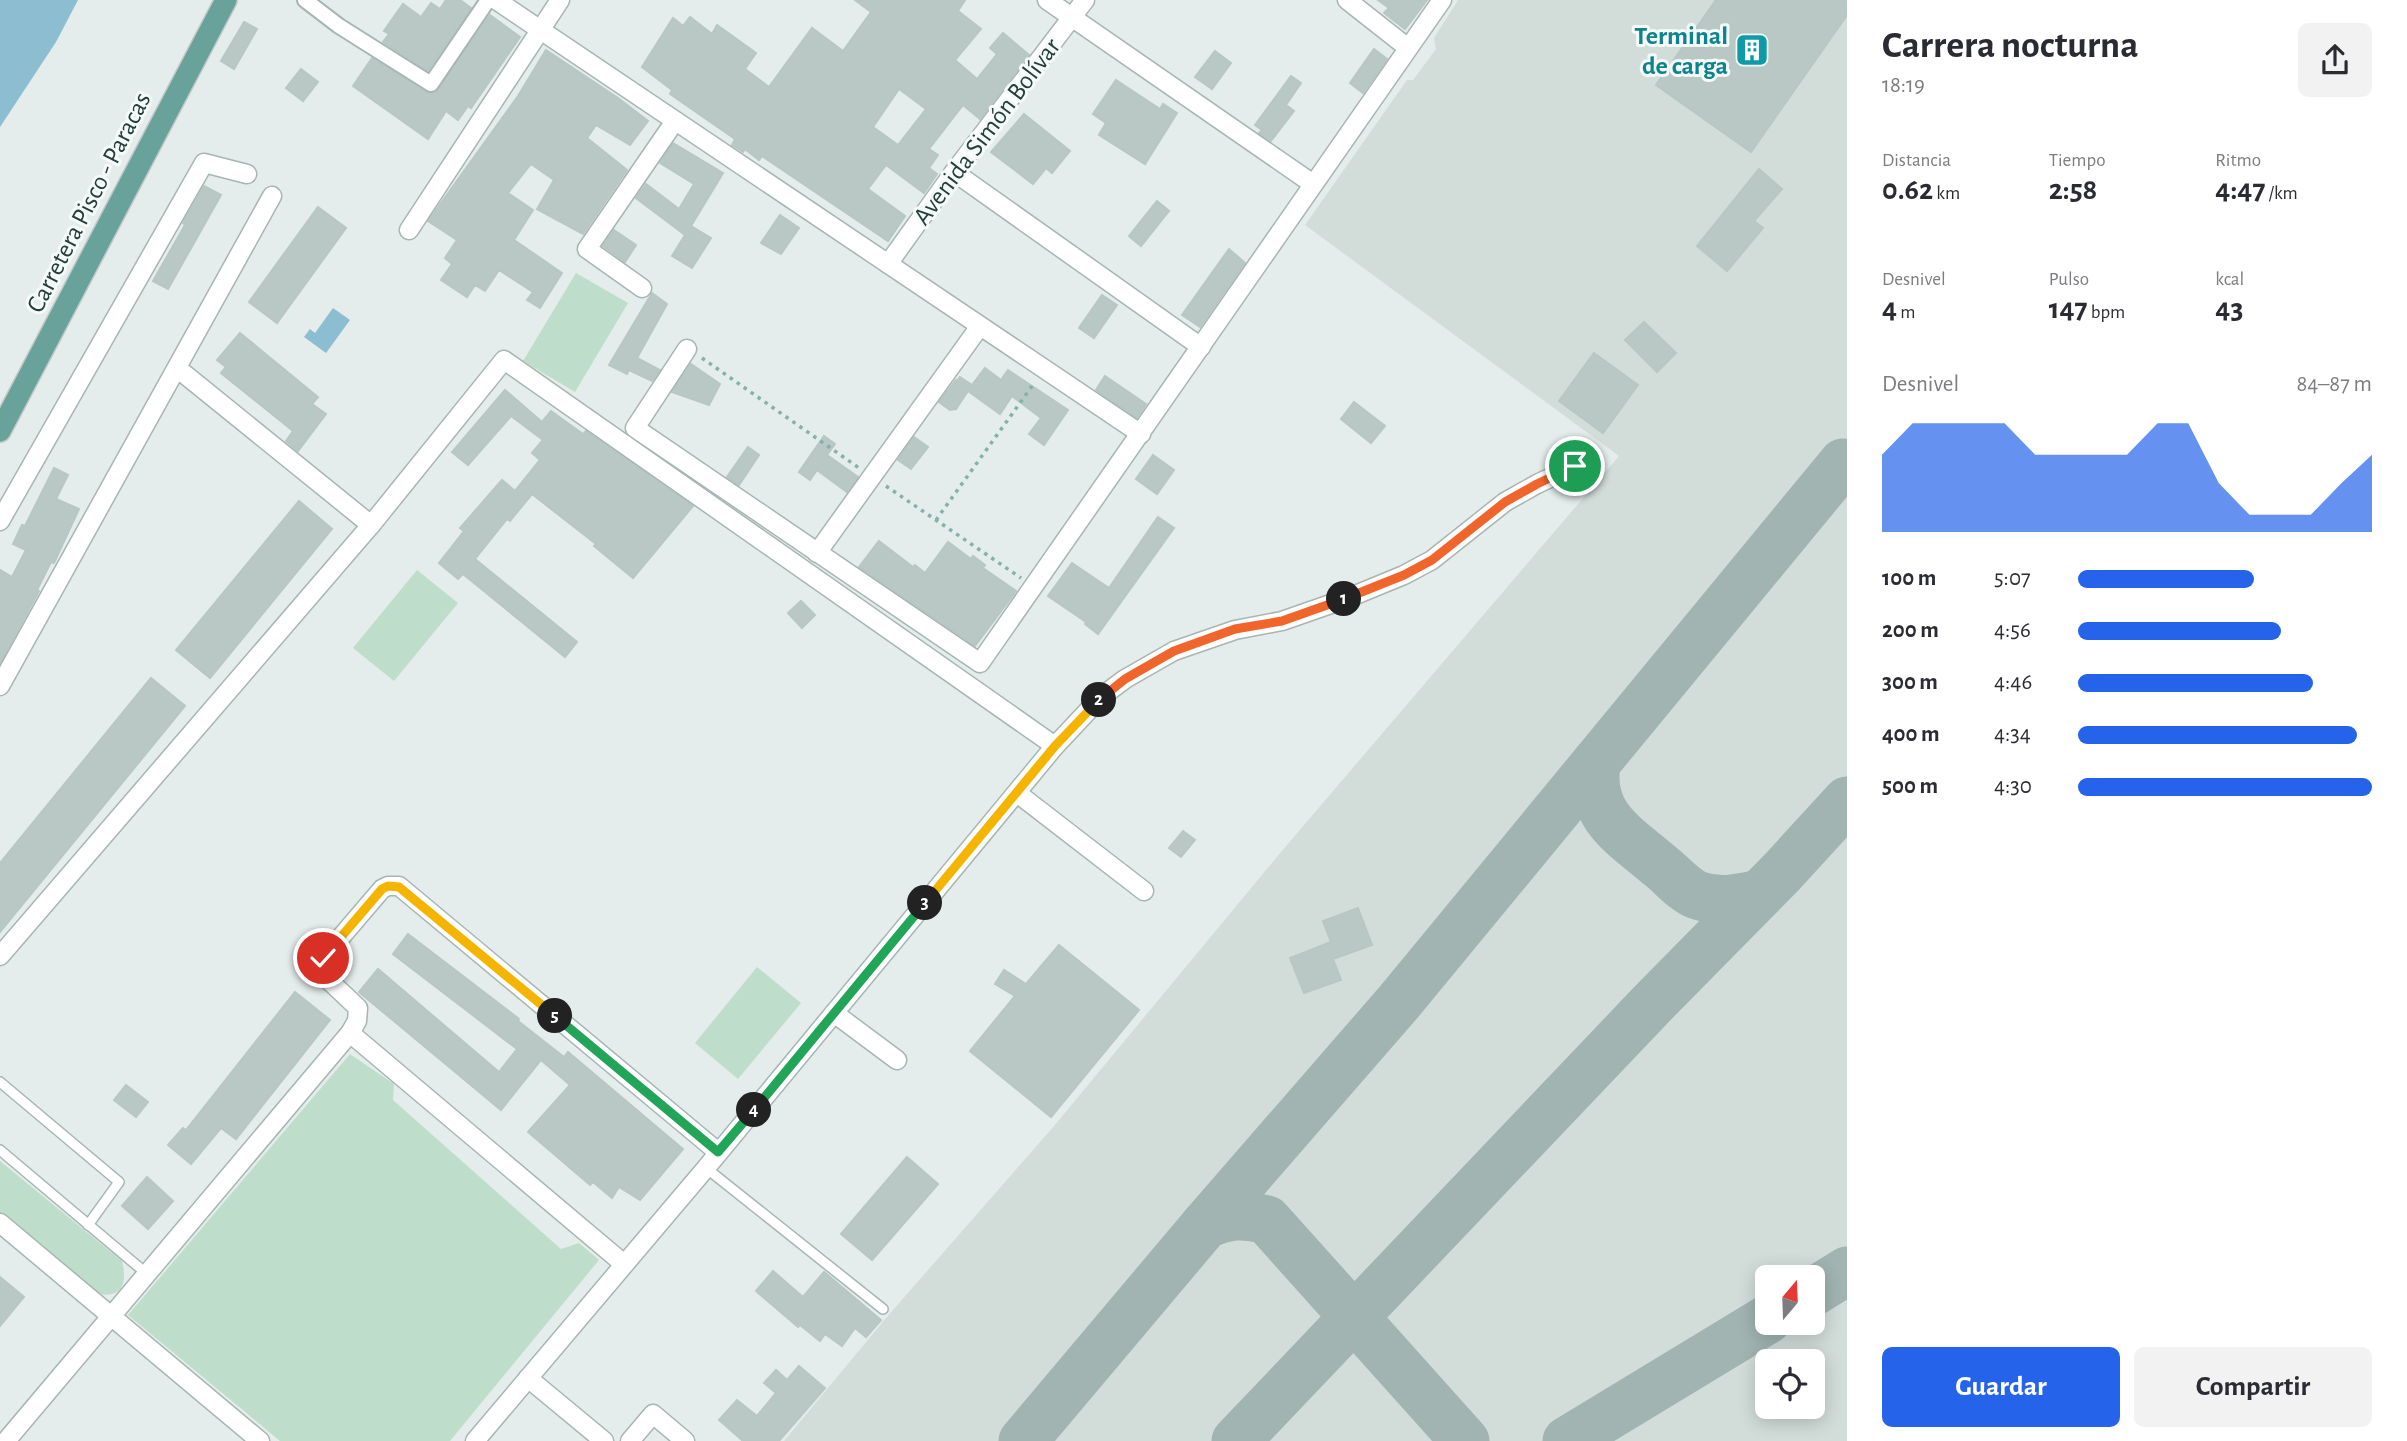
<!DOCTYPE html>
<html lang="es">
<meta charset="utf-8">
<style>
:root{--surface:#fff;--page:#f2f2f3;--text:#2b2b33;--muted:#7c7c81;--accent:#2563eb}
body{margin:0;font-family:"Alegreya Sans",sans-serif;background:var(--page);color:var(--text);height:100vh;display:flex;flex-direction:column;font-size:26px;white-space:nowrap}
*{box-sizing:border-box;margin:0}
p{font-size:23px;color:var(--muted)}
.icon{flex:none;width:38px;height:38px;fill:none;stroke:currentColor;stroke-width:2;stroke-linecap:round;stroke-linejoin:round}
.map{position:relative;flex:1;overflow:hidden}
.panel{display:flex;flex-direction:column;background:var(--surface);width:560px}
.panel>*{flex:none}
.needle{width:46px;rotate:19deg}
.tools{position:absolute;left:1755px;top:1265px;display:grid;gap:14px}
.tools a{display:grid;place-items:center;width:70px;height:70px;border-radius:10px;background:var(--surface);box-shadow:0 4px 18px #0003;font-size:35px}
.pin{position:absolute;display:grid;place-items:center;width:60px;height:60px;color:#fff;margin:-30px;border:4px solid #fff;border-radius:50%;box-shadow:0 2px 7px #0007}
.km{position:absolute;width:35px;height:35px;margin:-18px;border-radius:50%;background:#222;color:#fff;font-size:19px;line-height:35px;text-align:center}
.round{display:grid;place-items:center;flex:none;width:74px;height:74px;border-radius:10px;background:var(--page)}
.overview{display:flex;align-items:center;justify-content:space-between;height:119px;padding:0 35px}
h1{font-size:38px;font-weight:700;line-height:52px}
.stats{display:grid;grid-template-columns:repeat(3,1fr);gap:10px;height:119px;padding:7px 35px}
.stats div{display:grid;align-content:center}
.stats b{font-size:30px;font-weight:700}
.stats small{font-size:19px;font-weight:400}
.stats p{font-size:19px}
.chart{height:196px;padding:14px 35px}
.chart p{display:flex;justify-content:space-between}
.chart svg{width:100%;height:126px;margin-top:7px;fill:var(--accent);opacity:.7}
.button{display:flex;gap:14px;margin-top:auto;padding:14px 35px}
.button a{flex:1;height:80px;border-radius:10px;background:var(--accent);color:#fff;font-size:28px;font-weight:700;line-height:80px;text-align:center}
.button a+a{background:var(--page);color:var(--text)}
ul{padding:0 35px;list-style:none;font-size:23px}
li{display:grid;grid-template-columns:112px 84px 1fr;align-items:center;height:52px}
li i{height:18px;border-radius:9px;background:var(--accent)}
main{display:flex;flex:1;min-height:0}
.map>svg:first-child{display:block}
.built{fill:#d2ddda;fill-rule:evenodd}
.green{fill:#bedecb}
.water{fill:#8dbdd1}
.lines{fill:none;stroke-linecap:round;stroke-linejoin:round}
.taxiway{stroke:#a1b4b1;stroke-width:49}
.building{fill:#b9c8c4;stroke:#b7c7c3;stroke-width:2;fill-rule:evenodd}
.service-casing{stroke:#a7b5b3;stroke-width:12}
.pedestrian-casing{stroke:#a7b5b3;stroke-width:18}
.minor-casing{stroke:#a7b5b3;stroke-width:21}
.primary-casing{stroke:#c2c9c8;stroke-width:24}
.path{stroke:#85b1a9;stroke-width:3.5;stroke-dasharray:3.5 5;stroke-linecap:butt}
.service{stroke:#fff;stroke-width:9}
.pedestrian{stroke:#fff;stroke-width:14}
.minor{stroke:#fff;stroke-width:18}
.primary{stroke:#69a29b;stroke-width:21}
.split-1-casing{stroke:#fff;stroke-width:14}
.split-2-casing{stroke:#fff;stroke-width:14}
.split-3-casing{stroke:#fff;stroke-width:14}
.split-4-casing{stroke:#fff;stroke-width:14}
.split-5-casing{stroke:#fff;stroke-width:14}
.split-6-casing{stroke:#fff;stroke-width:14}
.split-1{stroke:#f0652b;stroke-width:9}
.split-2{stroke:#f0652b;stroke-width:9}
.split-3{stroke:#f5b400;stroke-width:9}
.split-4{stroke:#22a559;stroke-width:9}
.split-5{stroke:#22a559;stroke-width:9}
.split-6{stroke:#f5b400;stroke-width:9}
.labels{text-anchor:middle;stroke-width:6;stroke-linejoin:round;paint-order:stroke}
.culture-label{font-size:26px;font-weight:bold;fill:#0d838f;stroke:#f5faf8;text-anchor:end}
.street-label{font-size:26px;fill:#243f3b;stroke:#f5faf8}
</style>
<main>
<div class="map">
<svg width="1847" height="1441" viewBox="0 0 1847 1441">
<rect width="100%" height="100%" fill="#e4edeb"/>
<path class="built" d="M1458,0H1847V1441H784L886,1318L1054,1126L1281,852L1619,456L1305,225L1407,80H1413L1436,49L1434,38ZM1768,1278H1813V1323H1768ZM1768,1362H1813V1407H1768Z"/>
<g class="green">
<polygon points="576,273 628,303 575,392 523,361"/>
<polygon points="417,570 458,603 394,681 353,648"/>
<polygon points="757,967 801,1003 738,1079 695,1043"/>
<polygon points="350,1054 394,1084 393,1100 561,1249 579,1243 599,1260 450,1441 280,1441 128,1315"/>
<path d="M0,1161L122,1261C128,1285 121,1300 95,1293L0,1213Z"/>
</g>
<g class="water">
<polygon points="0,0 78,0 56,42 0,127"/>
<polygon points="333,308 350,320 326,353 304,337 310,329 315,333"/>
</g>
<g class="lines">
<g class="taxiway">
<path d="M1596,763C1588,816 1624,835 1659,865C1671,874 1684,890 1697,895C1719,903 1738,899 1760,894"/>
<path d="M1205,1225C1228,1214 1243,1214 1267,1220L1465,1441"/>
<polyline points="1813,1292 1847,1271"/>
<polyline points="1023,1441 1205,1225 1398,1003 1843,463"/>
<polyline points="1236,1441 1650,1006 1782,872 1847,801"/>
<polyline points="1567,1441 1768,1319"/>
</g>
</g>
<g class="building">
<polygon points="446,0 460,0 471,8 428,71 383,42 389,34 384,31 403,4 421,17 431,3 440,9"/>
<path d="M855,0H965L958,11L981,29L955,60L977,79L997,54L990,48L1003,33L1029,55L980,119L963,105L929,149L938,155L929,168L937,174L924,193L886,165L868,189L905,216L888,241L762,156L759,160L745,149L743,152L732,145L735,139L670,94L672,90L642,67L673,18L683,26L690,17L712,34L717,25L756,53L745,69L769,87L812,28L843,51L871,12ZM899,89L926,109L898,145L873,127Z"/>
<polygon points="1378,0 1427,0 1405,29 1384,13 1389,8"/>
<polygon points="1716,0 1847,0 1847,15 1751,152 1656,85"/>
<polygon points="490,15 520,37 471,108 468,106 458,120 446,111 428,139 353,86 372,58 426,92 436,92"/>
<polygon points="244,22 257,29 234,69 221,61"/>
<polygon points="1374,49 1387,59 1363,93 1350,83"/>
<polygon points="546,50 618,98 648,121 630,145 596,125 587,138 627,170 583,234 537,209 554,180 531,164 508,193 533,210 514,240 562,273 540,308 527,300 533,292 499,270 485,291 475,285 467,297 441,280 452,264 445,258 457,240 428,221 518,96"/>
<polygon points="1215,51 1231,63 1212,89 1195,77"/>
<polygon points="301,69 318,82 303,101 286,88"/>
<polygon points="1291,76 1301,83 1286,105 1294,111 1271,141 1259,133 1262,130 1255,125"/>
<polygon points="1116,80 1160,109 1163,104 1177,113 1145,164 1099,135 1106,123 1093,114"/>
<polygon points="1024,114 1070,151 1052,173 1046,168 1033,184 991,152"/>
<polygon points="673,143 723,173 691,226 711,238 692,268 672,256 685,235 636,198 646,184 679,209 694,184 660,163"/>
<polygon points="1759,169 1782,189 1754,221 1763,228 1727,271 1697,246"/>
<polygon points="204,186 221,195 168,289 153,281 185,225 183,223"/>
<polygon points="1157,201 1169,211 1141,246 1129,236"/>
<polygon points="318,207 346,228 277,323 249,302"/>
<polygon points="780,215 799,228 781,254 761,243"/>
<polygon points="614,230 636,245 625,262 603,246"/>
<polygon points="1229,249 1245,263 1200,327 1182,315"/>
<polygon points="652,293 667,304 637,358 660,370 652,381 629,370 627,374 609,365"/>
<polygon points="1102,295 1117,305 1094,338 1079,328"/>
<polygon points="1644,322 1676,353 1657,372 1625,340"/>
<polygon points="240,333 318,397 312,404 326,414 298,451 286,441 293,431 221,373 226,367 217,360"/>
<polygon points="1594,353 1638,385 1603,433 1559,401"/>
<polygon points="691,364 720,384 709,405 672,392"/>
<polygon points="985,368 1001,380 1008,370 1068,410 1044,445 1029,434 1041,418 1012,396 1000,414 968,391 956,409 950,410 939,402 956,380 957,381 960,377 972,385"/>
<polygon points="1105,376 1146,404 1137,418 1096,390"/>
<polygon points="505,390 542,422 551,411 583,434 586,431 693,506 633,578 594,546 596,544 532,494 510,521 507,519 475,559 577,642 565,657 463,574 458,579 439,563 464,531 460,528 502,480 515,491 540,460 532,453 543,440 511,416 468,465 452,452"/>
<polygon points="1354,402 1385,426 1371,443 1341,419"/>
<polygon points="824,436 835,444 827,455 858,477 847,492 817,470 810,480 799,472"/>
<polygon points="914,437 928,447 911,469 898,460"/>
<polygon points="748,447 759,455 739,485 727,477"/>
<polygon points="1153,455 1174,470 1157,494 1136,479"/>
<polygon points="54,468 68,475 56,499 79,509 54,563 51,562 37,590 39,591 0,663 0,570 12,577 26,550 13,544 22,525 25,526"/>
<polygon points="299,501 332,529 210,678 176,650"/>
<polygon points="1158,517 1174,528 1098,634 1085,624 1086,622 1048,596 1072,563 1109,588"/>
<polygon points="879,541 913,567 915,565 925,573 948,542 971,559 973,556 985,565 983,568 1016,591 975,646 859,567"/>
<polygon points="801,601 815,615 802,628 788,613"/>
<polygon points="151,678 185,706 0,932 0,863"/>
<polygon points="1183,831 1195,840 1181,857 1169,848"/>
<polygon points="1358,908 1372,945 1333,959 1341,980 1304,993 1290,958 1331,942 1323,921"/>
<polygon points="408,934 519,1019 518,1021 564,1057 568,1052 683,1149 640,1200 619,1187 612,1198 593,1182 590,1185 528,1132 570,1085 541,1060 501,1110 359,992 378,969 499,1072 517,1049 393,954"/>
<polygon points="1059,945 1139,1010 1051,1117 970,1051 1015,996 995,984 1004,970 1026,984"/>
<polygon points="295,992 330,1020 236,1139 221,1128 191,1164 168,1145 183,1128 186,1130"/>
<polygon points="126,1085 148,1102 136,1117 114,1100"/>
<polygon points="907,1157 938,1184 872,1260 841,1234"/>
<polygon points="147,1177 173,1201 148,1229 122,1206"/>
<polygon points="773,1271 803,1297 824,1272 881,1320 866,1337 855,1328 842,1346 825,1334 820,1341 800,1325 798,1327 756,1291"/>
<polygon points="0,1277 24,1297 0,1326"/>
<polygon points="799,1366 825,1388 779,1441 743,1441 719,1420 737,1400 757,1416 776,1393 764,1383 776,1370 787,1380"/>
</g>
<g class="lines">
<defs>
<g id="service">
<polyline points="0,1082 119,1182 88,1225"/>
<polyline points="0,1150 147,1274"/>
<polyline points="706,1168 883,1309"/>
</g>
<polyline id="pedestrian" points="305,0 339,26 431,84 488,0"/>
<g id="minor">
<polyline points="496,0 1141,434"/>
<polyline points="1047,0 1313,184"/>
<polyline points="1347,0 1408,48"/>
<polyline points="954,172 1201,347"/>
<polyline points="409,230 560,0"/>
<polyline points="888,264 954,172 1085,0"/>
<polyline points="642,288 587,249 675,121"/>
<polyline points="687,349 635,428 980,663 1442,0"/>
<polyline points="177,368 371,525"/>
<polyline points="0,521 204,163 247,174"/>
<polyline points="817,553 980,326"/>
<polyline points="0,686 272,196"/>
<polyline points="1017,793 1144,891"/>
<polyline points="0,956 371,525 504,360 1055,746"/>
<polyline points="834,1013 897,1060"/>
<polyline points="350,1033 624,1264"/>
<polyline points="0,1223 260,1441"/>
<polyline points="528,1378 604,1441"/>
<polyline points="6,1441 350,1033 357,1021 358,1008 318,970 323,958 382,889 388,886 399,886 718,1152"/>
<polyline points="475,1441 706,1168 1055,746 1101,697 1125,679 1174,651 1235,630 1282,621 1348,598 1404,575 1432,560 1505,502 1537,484 1575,466"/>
<polyline points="630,1441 653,1414 685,1441"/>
</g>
<polyline id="primary" points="0,431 226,0"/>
</defs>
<use href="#service" class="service-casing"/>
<use href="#pedestrian" class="pedestrian-casing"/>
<use href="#minor" class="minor-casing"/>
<use href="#primary" class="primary-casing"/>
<g class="path">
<polyline points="702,358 859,468"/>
<polyline points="886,486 1021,578"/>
<polyline points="936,520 1035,382"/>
</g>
<use href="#service" class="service"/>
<use href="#pedestrian" class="pedestrian"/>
<use href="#minor" class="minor"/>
<use href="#primary" class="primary"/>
</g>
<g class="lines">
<defs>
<polyline id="split-1" points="1344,599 1404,575 1432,560 1505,502 1537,484 1575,466"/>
<polyline id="split-2" points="1099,700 1125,679 1174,651 1235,629 1282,621 1344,599"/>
<polyline id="split-3" points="925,903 1055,746 1099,700"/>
<polyline id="split-4" points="754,1110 925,903"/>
<polyline id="split-5" points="555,1016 718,1152 754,1110"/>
<polyline id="split-6" points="323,958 382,889 388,886 399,887 555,1016"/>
</defs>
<use href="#split-1" class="split-1-casing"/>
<use href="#split-2" class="split-2-casing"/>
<use href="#split-3" class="split-3-casing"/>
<use href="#split-4" class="split-4-casing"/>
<use href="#split-5" class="split-5-casing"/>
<use href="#split-6" class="split-6-casing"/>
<use href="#split-1" class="split-1"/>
<use href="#split-2" class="split-2"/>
<use href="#split-3" class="split-3"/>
<use href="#split-4" class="split-4"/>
<use href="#split-5" class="split-5"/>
<use href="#split-6" class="split-6"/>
</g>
<defs>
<symbol id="building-square" viewBox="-11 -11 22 22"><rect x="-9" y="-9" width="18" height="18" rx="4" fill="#0f9aa8" stroke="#f5faf8"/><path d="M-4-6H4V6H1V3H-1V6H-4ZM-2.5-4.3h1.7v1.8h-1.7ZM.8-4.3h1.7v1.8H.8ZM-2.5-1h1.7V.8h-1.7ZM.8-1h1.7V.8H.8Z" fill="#fff"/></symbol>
</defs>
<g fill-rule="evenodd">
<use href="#building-square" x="1733" y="31" width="38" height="38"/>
</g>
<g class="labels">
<g class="culture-label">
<text x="1728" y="44">Terminal<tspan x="1728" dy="30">de carga</tspan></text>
</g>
<g class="street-label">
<text transform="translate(986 131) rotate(-53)" y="9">Avenida Simón Bolívar</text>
<text transform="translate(88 202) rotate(-63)" y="9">Carretera Pisco - Paracas</text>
</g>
</g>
</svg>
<div class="tools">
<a><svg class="needle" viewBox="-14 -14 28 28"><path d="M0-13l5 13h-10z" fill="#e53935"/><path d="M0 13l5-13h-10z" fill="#7c7c81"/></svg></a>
<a><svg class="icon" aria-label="locate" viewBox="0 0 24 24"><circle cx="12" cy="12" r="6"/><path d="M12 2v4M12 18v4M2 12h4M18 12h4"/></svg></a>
</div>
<div class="pin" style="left:1575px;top:466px;background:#1e9e55"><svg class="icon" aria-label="arrive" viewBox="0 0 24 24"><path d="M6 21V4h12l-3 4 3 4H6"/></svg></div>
<div class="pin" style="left:323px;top:958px;background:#d93025"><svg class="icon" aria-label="check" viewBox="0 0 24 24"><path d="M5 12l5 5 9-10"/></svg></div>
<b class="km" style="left:1344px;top:599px">1</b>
<b class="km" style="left:1099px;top:700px">2</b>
<b class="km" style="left:925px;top:903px">3</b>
<b class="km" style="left:754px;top:1110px">4</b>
<b class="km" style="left:555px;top:1016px">5</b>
</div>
<section class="panel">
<div class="overview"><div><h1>Carrera nocturna</h1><p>18:19</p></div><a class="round"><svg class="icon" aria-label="share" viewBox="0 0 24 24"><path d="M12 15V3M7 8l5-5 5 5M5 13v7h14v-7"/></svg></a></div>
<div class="stats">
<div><p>Distancia</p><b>0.62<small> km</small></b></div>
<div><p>Tiempo</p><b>2:58</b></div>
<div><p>Ritmo</p><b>4:47<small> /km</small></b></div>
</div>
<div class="stats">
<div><p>Desnivel</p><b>4<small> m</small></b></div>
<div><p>Pulso</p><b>147<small> bpm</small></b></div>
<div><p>kcal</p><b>43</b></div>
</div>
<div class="chart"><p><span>Desnivel</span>84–87 m</p>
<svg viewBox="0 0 160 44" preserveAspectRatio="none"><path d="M0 44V17L10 6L20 6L30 6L40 6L50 17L60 17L70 17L80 17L90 6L100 6L110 27L120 38L130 38L140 38L150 27L160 17V44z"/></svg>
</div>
<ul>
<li><b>100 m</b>5:07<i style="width:60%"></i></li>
<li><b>200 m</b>4:56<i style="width:69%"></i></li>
<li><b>300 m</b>4:46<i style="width:80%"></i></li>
<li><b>400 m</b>4:34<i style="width:95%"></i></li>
<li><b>500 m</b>4:30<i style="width:100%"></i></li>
</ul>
<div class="button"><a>Guardar</a><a>Compartir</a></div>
</section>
</main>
